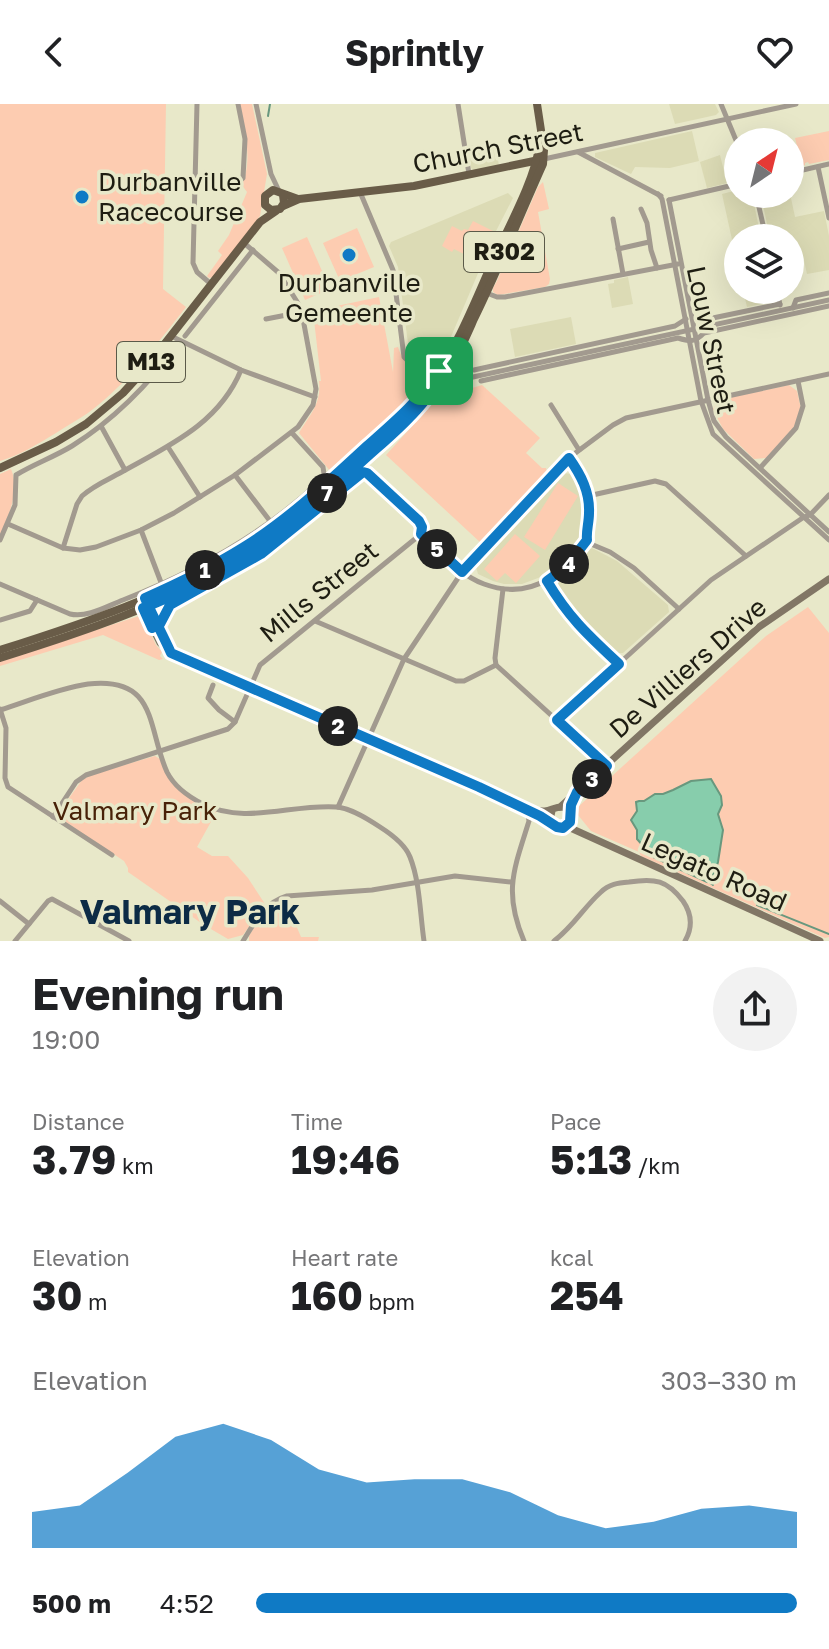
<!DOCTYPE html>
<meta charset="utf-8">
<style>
:root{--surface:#fff;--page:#f2f2f2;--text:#202124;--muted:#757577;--accent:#0f7ac5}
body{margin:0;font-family:"Golos Text",sans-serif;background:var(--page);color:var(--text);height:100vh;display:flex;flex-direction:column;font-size:30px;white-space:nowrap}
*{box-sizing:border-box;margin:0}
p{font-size:26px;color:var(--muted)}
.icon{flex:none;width:44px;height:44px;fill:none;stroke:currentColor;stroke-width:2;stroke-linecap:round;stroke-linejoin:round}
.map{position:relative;height:837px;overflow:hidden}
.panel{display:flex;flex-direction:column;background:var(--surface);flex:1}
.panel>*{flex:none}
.needle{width:52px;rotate:35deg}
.controls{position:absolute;left:724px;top:24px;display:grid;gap:16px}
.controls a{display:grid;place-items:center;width:80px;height:80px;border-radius:50%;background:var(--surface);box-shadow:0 8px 32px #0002;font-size:40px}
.pin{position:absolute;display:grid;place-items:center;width:68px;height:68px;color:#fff;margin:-34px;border-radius:16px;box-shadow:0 4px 12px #0006}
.km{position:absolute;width:40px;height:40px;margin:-20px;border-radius:50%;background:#222;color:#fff;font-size:22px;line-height:40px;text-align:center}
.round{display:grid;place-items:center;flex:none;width:84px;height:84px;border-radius:42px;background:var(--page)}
.headline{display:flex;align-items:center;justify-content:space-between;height:136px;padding:0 32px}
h1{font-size:44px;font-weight:700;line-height:60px}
.metrics{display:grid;grid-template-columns:repeat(3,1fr);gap:12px;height:136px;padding:8px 32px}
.metrics div{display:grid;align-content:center}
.metrics b{font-size:40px;font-weight:700}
.metrics small{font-size:22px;font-weight:400}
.metrics p{font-size:22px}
.chart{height:224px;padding:16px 32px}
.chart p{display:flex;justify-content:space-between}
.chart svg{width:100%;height:144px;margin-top:8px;fill:var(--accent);opacity:.7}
ul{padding:0 32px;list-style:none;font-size:26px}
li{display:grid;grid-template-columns:128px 96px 1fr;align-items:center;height:60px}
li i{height:20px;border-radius:10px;background:var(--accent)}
header{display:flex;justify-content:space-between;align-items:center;height:104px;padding:0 32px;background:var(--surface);font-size:36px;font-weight:700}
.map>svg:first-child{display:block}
.built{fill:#dcdbb5}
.green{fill:#fdccb1}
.water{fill:#87cdac;stroke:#68987e;stroke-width:2}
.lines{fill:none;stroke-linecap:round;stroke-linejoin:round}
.stream{stroke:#68987e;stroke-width:2}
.street{stroke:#a29a8f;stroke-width:5}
.secondary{stroke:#817665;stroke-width:7}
.primary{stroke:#695c48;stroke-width:8}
.route-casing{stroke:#fff;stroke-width:16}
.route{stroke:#0f7ac5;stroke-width:10}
.poi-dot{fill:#0f7ac5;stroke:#e8e8c9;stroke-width:3}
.labels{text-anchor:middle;stroke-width:7;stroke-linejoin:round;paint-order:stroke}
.shield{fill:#e8e8c9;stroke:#5b5a49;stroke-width:2}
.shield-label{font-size:24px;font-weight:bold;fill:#1e1d12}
.street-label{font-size:26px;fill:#1e1d12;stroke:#e8e8c9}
.poi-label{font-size:26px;fill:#1e1d12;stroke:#e8e8c9;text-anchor:start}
.park-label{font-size:26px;fill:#482208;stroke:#e8e8c9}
.district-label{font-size:34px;font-weight:bold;fill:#0c2b45;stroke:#e8e8c9}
</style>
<header><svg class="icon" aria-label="back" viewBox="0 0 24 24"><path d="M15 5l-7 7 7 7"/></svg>Sprintly<svg class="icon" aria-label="heart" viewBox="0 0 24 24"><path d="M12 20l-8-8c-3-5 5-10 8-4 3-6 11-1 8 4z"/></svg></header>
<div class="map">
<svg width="829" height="837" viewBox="0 0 829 837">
<rect width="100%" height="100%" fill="#e8e8c9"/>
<g class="built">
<polygon points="669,0 715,0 719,8 716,11 675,20"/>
<polygon points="692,27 699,57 670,64 635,63 631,70 595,53 595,49"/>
<polygon points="494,38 495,43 496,43 499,62 474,66 471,64 468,42"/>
<polygon points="720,51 727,79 707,84 700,58"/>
<polygon points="738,86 738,90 752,90 761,134 738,134 738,163 722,90"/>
<polygon points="508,89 513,94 496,127 442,254 432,257 412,251 409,247 398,163 389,142 391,138"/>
<polygon points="791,94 795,113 824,107 829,132 829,166 807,170 803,152 790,154 790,134 770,134 763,101"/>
<polygon points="628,173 633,200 612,204 608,180 614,179 614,176"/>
<polygon points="743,186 773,186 775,193 772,198 747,203"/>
<polygon points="571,213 576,240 515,253 510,225"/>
<polygon points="561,369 574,370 583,393 585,407 583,423 575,443 583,448 592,444 617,457 668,501 669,508 623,549 614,549 584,521 566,499 557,483 559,475 554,468 522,480 504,480 493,477 478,470 476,463"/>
</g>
<g class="green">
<path d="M0,0H166L163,185L186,203C156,241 127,280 88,309C78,316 66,322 56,329C38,340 20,351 0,357Z"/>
<path d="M240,0H252L267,70L260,112L213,173L209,174L207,172L222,151L218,147L229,131L247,88L241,80C254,61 244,21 240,0Z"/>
<polygon points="829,27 829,56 809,60 808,58 805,59 805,61 802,62 795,34"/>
<polygon points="543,78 549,105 538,108 550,175 549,180 545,183 498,191 493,188 493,184 497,177 538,83"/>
<polygon points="473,117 493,127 478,157 454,145 452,148 442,142 452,122 462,127 464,125 468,126"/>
<polygon points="357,124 374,163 340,177 323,139"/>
<polygon points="307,133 330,185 305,196 282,144"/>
<path d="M379,193L393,268L394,244L398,243C404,262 412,263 429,265L431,271L398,309L331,368L299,329C309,312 322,299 319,277H321L313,207Z"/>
<polygon points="482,281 540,334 526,349 542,364 546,364 547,370 486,439 482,440 386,351 445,286 452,294 459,288"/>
<polygon points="789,281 797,287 801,305 794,323 766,354 754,355 723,325 713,305 719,296"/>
<path d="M11,365C20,387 9,411 0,431V370Z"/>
<polygon points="558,379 578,392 545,446 524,433"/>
<polygon points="515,430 540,452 516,479 505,469 497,477 484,465"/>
<polygon points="808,503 829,529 829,833 825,834 641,752 639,748 591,727 578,711 579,702 766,532"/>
<polygon points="139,512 143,514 156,541 162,548 160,552 163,555 159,556 103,531 0,562 0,557"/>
<polygon points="155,652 160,655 176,683 217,707 197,743 212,752 228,752 248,774 265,800 243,831 228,835 204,821 128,768 128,764 124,757 58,713 59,708 82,676 93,670"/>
<path d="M285,795L301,833H319L318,837H249V832C261,813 263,805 285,795Z"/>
</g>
<polygon class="water" points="711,675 721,692 722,701 718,710 723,726 718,758 715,768 707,778 653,753 637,735 637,726 631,716 637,707 636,698 639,697 644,697 655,690 663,690 673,686 691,677"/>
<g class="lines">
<g class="stream">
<polyline points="268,12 270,0"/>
<polyline points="708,777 713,781"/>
<polyline points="757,801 829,830"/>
</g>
<g class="street">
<polyline points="197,0 193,159 197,168 211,180"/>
<polyline points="256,0 271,70 279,87"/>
<polyline points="458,0 469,70"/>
<polyline points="721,0 738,41"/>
<polyline points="578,48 661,92"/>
<polyline points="544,55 796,0"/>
<polyline points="818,63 829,114"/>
<polyline points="790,69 829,60"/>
<polyline points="195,80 236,80 243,74 245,35 238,0"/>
<polyline points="360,88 393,166 404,253 409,258 429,261 454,276 473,273 829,196"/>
<polyline points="658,90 662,95 701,297 713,330 829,436"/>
<polyline points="756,90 766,134"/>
<polyline points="669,96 708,296 714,317 726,333 829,428"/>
<polyline points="669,96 738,80"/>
<polyline points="641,105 647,119 651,146 657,164"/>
<polyline points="613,115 623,170"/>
<polyline points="618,145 649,138"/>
<polyline points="777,186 780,201"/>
<polyline points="484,188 497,193 505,193 678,160"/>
<polyline points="793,204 796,196 829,189"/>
<polyline points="266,215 302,208"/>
<polyline points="709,222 708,215 780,200"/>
<polyline points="171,232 241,266 315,293"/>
<polyline points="185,232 253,146"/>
<polyline points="474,266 675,222 686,215"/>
<path d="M481,277L678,234C691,238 695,238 704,229L829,202"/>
<polyline points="551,301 579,346"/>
<polyline points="101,322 125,366"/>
<polyline points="168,343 200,393"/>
<polyline points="760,364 796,324 803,302 798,277"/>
<polyline points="235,371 270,417"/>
<polyline points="588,392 655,377 666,380 746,452"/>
<polyline points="8,420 63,444 80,446 96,443 141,426 174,409 235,371 298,323 313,301 316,285 301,204 279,169 244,139"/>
<polyline points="141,426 162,481"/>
<path d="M421,430C440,447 459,471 484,480C525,495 556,477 580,445C581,443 587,438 587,435C588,433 586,431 587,429C587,423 589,417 589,411C590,389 581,371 569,354"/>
<path d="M0,436L15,401L16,371C34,360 54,353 72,342C115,315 150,279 180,238"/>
<polyline points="586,438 610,448 634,464 679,505"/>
<path d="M63,444L77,400L82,392C93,382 107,376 120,369C168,342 219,320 241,266"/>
<path d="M547,477C569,514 588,531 619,560"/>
<path d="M0,480L70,510C88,514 107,502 123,496C197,467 266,429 323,374L324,370L323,363L292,329"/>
<polyline points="0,516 30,507 37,496"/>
<polyline points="315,517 456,577 464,577 496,561"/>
<polyline points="156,523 160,520 170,501 261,450 302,419 361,369 367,369 419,417 422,423 421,430"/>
<polyline points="496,561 606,661"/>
<polyline points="496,561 495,554 503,485"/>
<polyline points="213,581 208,594 219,606 235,618"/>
<polyline points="0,605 6,624 5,674 8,683 112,751"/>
<path d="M0,606C28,597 60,584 88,580C158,572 147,624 167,668C174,682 189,693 203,700C245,721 291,700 336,703C351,704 368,715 380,723C391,730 405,740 410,753C420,778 420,810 424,837"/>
<polyline points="557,616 711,476 804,413 810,411 829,391"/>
<polyline points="338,703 404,555 462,468 562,359 613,321 626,314 829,270"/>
<polyline points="53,713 76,678 86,671 228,625 235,618 260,561 421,430"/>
<polyline points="0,797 29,820"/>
<polyline points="15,837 48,797 52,795 129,837"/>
<path d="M243,837C255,818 264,799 287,792L372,786L455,772L511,778"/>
<path d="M524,837C503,788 514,765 529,717L527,706"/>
<path d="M554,837C573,823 584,803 601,788C609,780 618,779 629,778C655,774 667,776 683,797C692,810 693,823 685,837"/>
</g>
<g class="secondary">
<polyline points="146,497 171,547"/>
<path d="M141,501L160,539L171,549L533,705C550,711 551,702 564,703L571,711L569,720L563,724L554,721L550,716L552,707"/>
<polyline points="560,703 759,523 829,475"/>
<polyline points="566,722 820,837"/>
</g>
<g class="primary">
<polyline points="283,91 284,99 280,105 271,106 265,101 265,92 273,86 298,95"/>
<polyline points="283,102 299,95 414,82 539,56"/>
<polyline points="0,364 56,338 86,320 123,289 145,265 260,118 276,107"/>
<path d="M0,546C85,519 170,491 245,443C286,416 322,384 358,351C384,327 413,303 434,274C460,238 476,194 494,155C508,124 535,75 539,43"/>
<path d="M0,554C83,528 166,501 240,454C285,426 324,392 363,356C393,329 424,303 447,269C458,252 466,233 474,215C499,164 520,111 543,60L544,46L537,0"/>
</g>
</g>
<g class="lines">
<defs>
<path id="route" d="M439,267C420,296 393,319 367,342C328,378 289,415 244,443C212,463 179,479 145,494C153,513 163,531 171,549L479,683L540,712L557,723L563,724L570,718L571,701L577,688L607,662L557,616L619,560C588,531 569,514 547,477L566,463L587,436C586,427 589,419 589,409C590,388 581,371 569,354L462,468L421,430L422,423L419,417L367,369L363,368L261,450L170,501L160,520L152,524L143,504C224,473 292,421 356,363C374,346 393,331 410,313C423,300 434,285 445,271L439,267"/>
</defs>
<use href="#route" class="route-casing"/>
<use href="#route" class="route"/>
</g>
<g class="poi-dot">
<circle cx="82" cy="93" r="8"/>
<circle cx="349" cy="151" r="8"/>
</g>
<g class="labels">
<g class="shield">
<rect x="464" y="128" width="80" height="40" rx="6"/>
<rect x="117" y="238" width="68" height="40" rx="6"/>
</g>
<g class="shield-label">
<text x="504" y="156">R302</text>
<text x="151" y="266">M13</text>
</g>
<g class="street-label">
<text transform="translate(498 44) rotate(-11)" y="9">Church Street</text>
<text transform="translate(711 236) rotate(78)" y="9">Louw Street</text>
<text transform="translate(319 488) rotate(-39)" y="9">Mills Street</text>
<text transform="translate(688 564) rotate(-41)" y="9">De Villiers Drive</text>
<text transform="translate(714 768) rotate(24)" y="9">Legato Road</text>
</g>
<g class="poi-label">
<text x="98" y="87">Durbanville<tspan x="98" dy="30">Racecourse</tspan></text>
<text x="349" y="188" text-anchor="middle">Durbanville<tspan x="349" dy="30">Gemeente</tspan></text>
</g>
<g class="park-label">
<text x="135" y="716">Valmary Park</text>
</g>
<g class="district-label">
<text x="190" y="820">Valmary Park</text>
</g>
</g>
</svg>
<div class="controls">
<a><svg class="needle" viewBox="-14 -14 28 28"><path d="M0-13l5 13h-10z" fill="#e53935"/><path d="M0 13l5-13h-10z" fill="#757577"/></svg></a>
<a><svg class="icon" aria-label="layers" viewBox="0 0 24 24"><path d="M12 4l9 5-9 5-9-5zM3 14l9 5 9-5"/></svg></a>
</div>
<div class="pin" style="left:439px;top:267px;background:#1e9e55"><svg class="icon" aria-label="arrive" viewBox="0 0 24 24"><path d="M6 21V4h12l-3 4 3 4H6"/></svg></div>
<b class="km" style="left:205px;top:466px">1</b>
<b class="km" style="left:338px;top:622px">2</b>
<b class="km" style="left:592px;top:675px">3</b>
<b class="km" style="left:569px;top:460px">4</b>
<b class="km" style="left:437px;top:445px">5</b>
<b class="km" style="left:327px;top:389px">7</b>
</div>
<section class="panel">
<div class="headline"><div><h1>Evening run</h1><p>19:00</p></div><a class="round"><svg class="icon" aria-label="share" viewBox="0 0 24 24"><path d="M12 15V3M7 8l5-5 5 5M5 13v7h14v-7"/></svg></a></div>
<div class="metrics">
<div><p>Distance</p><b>3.79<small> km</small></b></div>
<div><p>Time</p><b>19:46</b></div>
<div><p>Pace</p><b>5:13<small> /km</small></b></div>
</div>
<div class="metrics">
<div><p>Elevation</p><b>30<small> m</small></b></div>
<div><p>Heart rate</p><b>160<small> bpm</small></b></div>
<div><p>kcal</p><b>254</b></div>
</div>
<div class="chart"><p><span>Elevation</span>303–330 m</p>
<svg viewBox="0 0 160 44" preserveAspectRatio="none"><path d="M0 44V33L10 31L20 21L30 10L40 6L50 11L60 20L70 24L80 23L90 23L100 27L110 34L120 38L130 36L140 32L150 31L160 33V44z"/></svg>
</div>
<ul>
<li><b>500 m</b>4:52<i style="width:100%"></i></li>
</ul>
</section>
